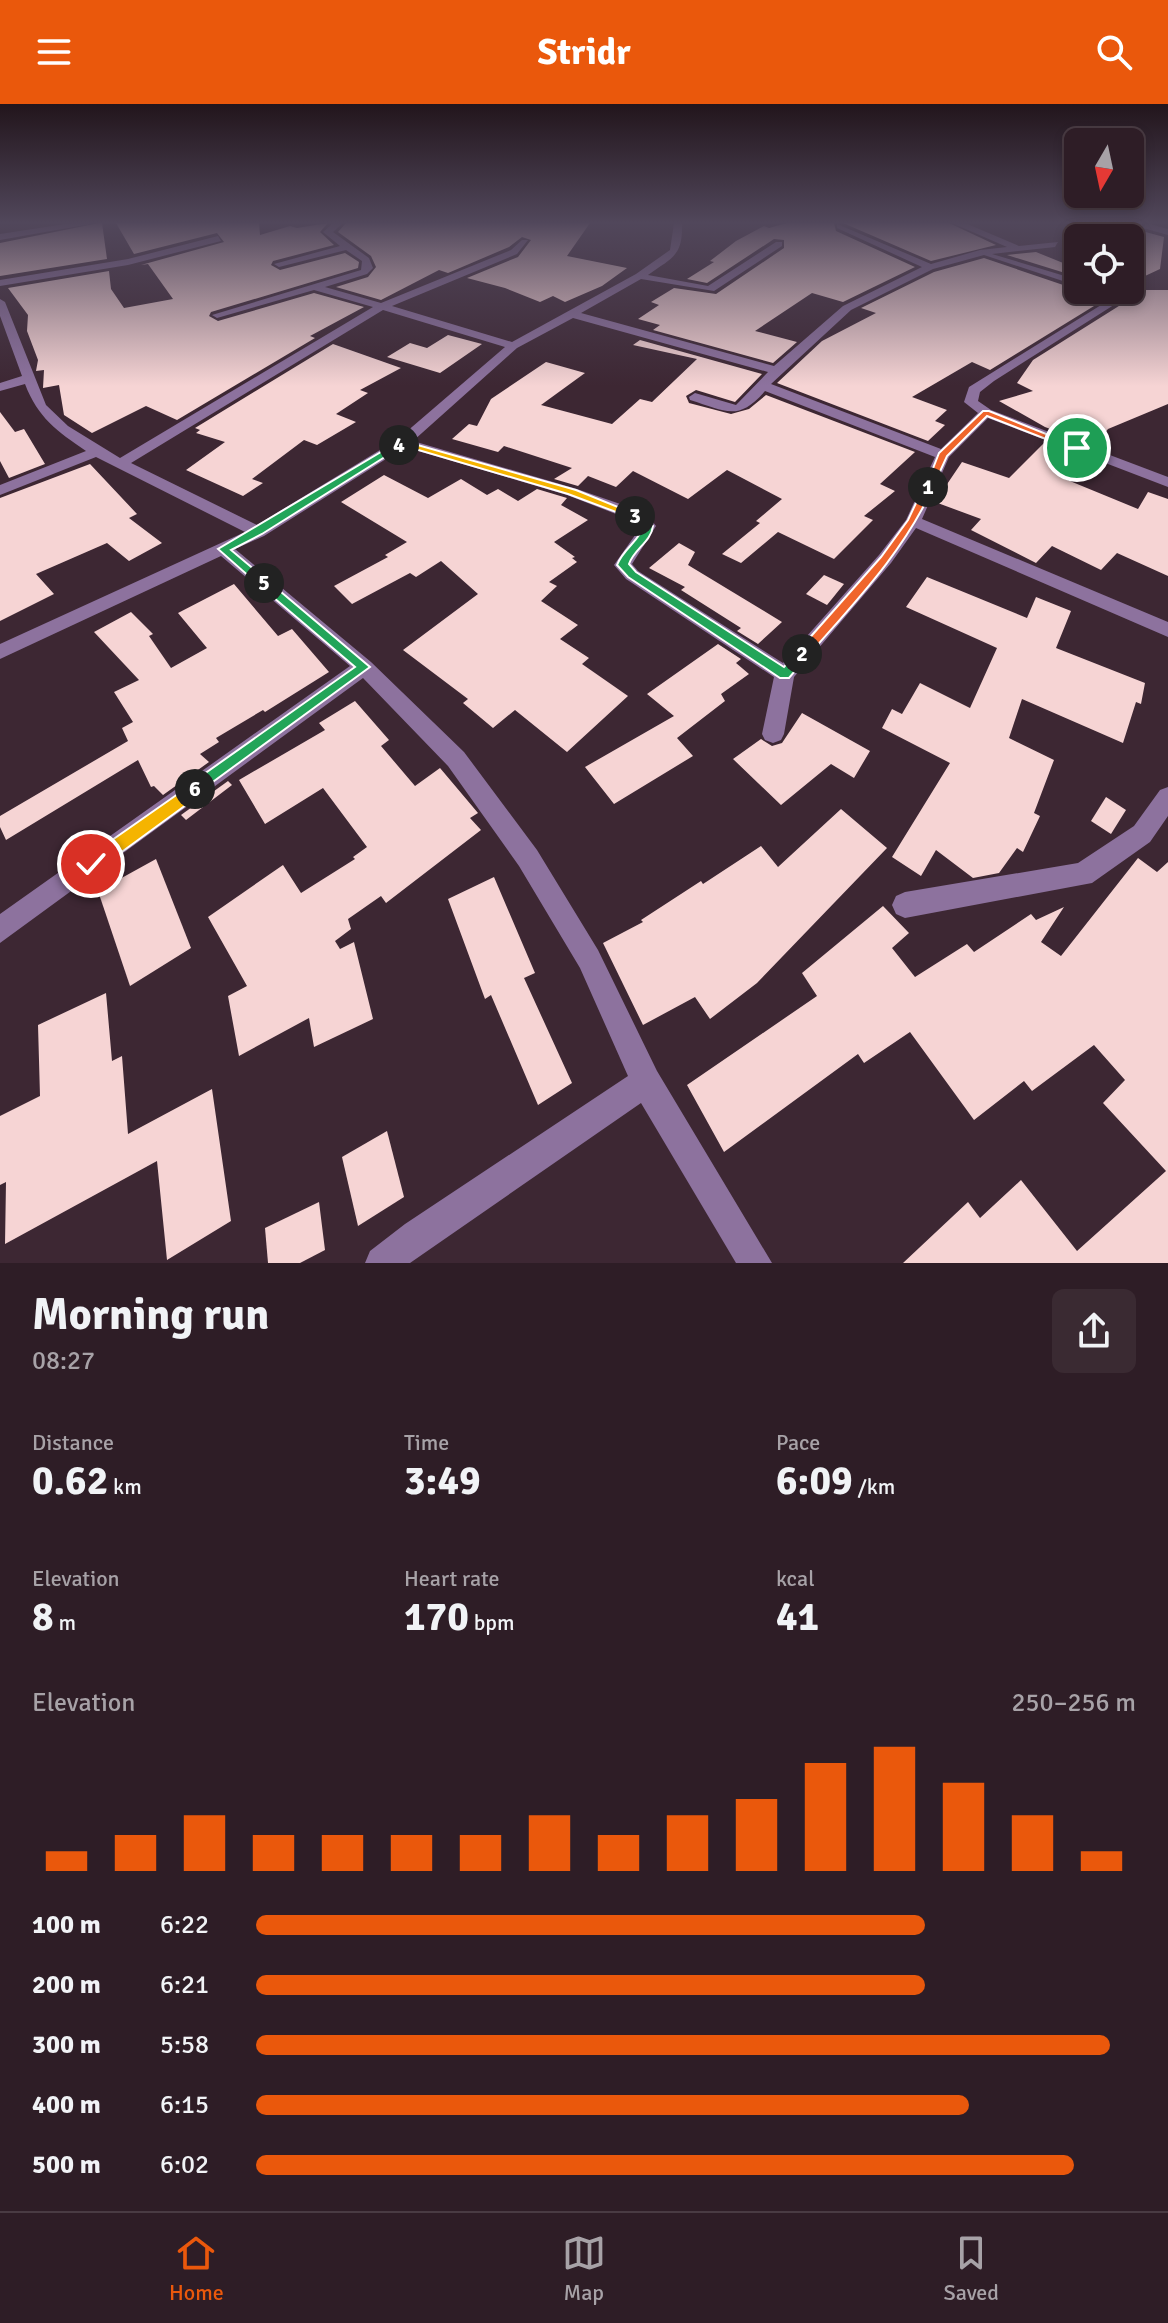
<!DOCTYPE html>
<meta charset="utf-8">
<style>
:root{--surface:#2e1d26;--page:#3a2a32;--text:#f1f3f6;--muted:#a7a2a7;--line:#493b43;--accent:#ea580c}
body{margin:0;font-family:Signika,sans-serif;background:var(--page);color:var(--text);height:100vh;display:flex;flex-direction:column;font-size:30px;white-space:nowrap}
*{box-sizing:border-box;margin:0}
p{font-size:26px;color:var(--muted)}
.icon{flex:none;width:44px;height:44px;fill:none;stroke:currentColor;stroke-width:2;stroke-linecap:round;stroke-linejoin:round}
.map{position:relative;height:1159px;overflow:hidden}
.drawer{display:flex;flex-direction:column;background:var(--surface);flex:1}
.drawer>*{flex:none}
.needle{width:52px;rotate:189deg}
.fabs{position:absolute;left:1064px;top:24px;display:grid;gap:16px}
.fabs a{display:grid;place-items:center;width:80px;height:80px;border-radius:12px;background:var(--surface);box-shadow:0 4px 12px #0003,0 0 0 2px var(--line);font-size:40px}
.pin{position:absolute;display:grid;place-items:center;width:68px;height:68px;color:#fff;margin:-34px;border:4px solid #fff;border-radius:50%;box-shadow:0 2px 8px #0007}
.km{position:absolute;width:40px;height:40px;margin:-20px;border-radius:50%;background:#222;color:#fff;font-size:22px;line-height:40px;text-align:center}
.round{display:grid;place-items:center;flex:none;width:84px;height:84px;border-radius:12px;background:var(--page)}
.headline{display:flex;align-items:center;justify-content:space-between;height:136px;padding:0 32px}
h1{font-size:44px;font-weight:700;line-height:60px}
.stats{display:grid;grid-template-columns:repeat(3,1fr);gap:12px;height:136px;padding:8px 32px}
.stats div{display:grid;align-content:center}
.stats b{font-size:40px;font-weight:700}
.stats small{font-size:22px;font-weight:400}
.stats p{font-size:22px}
.chart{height:224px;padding:16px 32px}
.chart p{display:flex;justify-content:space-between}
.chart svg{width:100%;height:144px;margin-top:8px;stroke:var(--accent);stroke-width:6}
ul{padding:0 32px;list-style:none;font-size:26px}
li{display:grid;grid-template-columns:128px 96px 1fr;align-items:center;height:60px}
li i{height:20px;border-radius:10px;background:var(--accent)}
header{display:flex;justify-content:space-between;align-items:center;height:104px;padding:0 32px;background:var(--accent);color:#fff;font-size:36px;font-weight:700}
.menu{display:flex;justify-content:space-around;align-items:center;height:112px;border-top:2px solid var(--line);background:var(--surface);font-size:22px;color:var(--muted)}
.menu a{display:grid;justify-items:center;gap:4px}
.menu .current{color:var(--accent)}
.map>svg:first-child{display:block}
.building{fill:#f6d4d4}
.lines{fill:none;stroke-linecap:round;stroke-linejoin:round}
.minor{fill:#8d729e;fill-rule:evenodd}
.split-1{fill:#f0652b;stroke:#fff;stroke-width:2}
.split-2{fill:#f0652b;stroke:#fff;stroke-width:2}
.split-3{fill:#22a559;stroke:#fff;stroke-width:2}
.split-4{fill:#f5b400;stroke:#fff;stroke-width:2}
.split-5{fill:#22a559;stroke:#fff;stroke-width:2}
.split-6{fill:#22a559;stroke:#fff;stroke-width:2}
.split-7{fill:#f5b400;stroke:#fff;stroke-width:2}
</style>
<header><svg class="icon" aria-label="menu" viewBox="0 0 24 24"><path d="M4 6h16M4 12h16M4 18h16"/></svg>Stridr<svg class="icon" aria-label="search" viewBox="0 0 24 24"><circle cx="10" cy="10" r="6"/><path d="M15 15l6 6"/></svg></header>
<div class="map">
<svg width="1168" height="1159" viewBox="0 0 1168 1159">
<rect width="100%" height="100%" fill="#3d2733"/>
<g class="building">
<polygon points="99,119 102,119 107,155 0,172 0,139"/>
<polygon points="116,119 259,119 260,131 290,122 297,124 328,119 320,128 334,141 273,157 271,161 280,166 345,149 359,158 358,164 211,208 209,212 218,217 314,189 364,203 310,232 315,234 177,316 146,302 92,329 64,311 59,281 43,284 44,266 36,267 38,256 27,227 28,211 8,184 109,167 111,185 124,204 173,195 148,160 141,161 224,138 217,129 134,150"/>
<polygon points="346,119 590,119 567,152 627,164 602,182 565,198 553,192 540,198 505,184 467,174 518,153 531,136 522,133 509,143 448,169 439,166 381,196 336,183 368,173 376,163 371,152 338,128"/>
<polygon points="787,119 834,119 836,127 915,163 843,198 812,189 755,227 797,238 773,259 653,226 660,221 638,215 659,201 651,198 674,184 716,190 784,144 784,136 774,135 707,179 687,175 714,158 710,157 736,137 764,122 769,124"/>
<polygon points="843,119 949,119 996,141 931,157"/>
<polygon points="1130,119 1142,119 1142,127 1164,133 1160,165 1130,179"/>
<polygon points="1036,148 1078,165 1078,173 1007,151"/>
<polygon points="984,154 1078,186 1094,186 1107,194 990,266 972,258 912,293 947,306 935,317 945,321 928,337 777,279 822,237 876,209 861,204 934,168"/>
<polygon points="1121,186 1168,186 1168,300 1108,325 1095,342 1045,323 999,297 1033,287 1017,279 1033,256 1130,195 1131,191"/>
<polygon points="448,231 482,240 440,269 387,253 410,239 427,244"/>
<polygon points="640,236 762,270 735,298 696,286 686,292 689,299 731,310 749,305 766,291 915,348 880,380 895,387 864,412 873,416 834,455 778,428 741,459 722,450 760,419 756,417 782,395 727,366 688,395 633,367 616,383 588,372 578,382 554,375 572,364 504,342 498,348 452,335 469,320 477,322 491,295 546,258 585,269 541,301 612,320 640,295 652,298 697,255 633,241"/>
<polygon points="333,240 401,264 360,286 368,289 336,310 356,318 317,341 304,336 252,375 263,379 243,392 186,366 225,338 196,329 200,326 195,324"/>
<polygon points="0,308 15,328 24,325 45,360 9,374 0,357"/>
<polygon points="1044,339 1084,354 1065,375 1138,405 1148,388 1168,395 1168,472 1117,449 1101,466 1052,442 1036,459 971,426 981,415 935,398 962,358 1009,374"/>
<polygon points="90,360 137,410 129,414 162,439 129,457 107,439 36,470 54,490 0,517 0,394"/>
<polygon points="384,371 428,394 461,375 487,391 498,385 518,397 537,385 567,394 561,401 588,416 554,438 575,453 572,454 577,458 549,478 557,482 541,497 578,521 560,535 589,554 582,560 628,592 567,648 515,606 493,624 463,599 468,595 403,546 478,490 441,457 416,473 410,469 352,500 334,482 388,453 385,451 407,438 341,398"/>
<polygon points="679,439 695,448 688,461 782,518 758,540 737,527 741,524 681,486 685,483 649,464"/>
<polygon points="824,471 844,480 827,501 806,490"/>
<polygon points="927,473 1027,514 1036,493 1071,507 1056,544 1145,579 1141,600 1136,598 1123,639 1022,595 1009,634 1054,656 1034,709 1040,712 1023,748 1017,744 999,769 973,774 936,746 921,772 892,753 950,659 882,624 892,605 902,610 920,579 970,604 997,544 906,503"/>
<polygon points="234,480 278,532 292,525 329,568 265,608 263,606 216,634 219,638 200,650 209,658 163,691 154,682 151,683 138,656 6,736 0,723 0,712 128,637 122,624 133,618 114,588 139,576 94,528 131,508 153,530 149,532 171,564 207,544 178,509"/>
<polygon points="718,540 741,555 736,559 749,570 721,590 725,597 677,634 693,652 614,700 585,663 674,612 647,590"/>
<polygon points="355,597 389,636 381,642 415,682 440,664 478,709 470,714 481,726 386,799 381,792 348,815 351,825 335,837 340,845 354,838 373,915 314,943 309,914 239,952 228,892 247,882 208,813 283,761 301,789 355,755 353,753 367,743 323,684 265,720 239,676 325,626 319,619"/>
<polygon points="802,609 870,647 854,674 831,660 781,701 733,655 761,635 772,642 782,639"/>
<polygon points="228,677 232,681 186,716 181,711"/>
<polygon points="1106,693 1126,706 1111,730 1091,717"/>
<polygon points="841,705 887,744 757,879 710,915 695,893 643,921 603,839 643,818 641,816 701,777 703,780 761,742 778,763"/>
<polygon points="1138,754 1157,768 1168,758 1168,1159 903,1159 968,1098 980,1114 1021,1076 1077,1147 1166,1067 1103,999 1125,976 1094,941 1032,987 1024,977 974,1016 910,928 864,959 858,950 724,1048 687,981 817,892 802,869 883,802 909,829 892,844 915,873 967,840 974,848 1031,810 1036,816 1064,803 1041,838 1061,852"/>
<polygon points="156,755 191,844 130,882 98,787"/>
<polygon points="494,773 535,869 524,874 572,979 538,1001 491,891 485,895 448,795"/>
<polygon points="106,889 112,957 122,952 128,1030 212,985 231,1117 167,1156 157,1057 5,1140 6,1078 0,1081 0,1012 40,992 38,921"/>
<polygon points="387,1027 404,1093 358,1122 342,1053"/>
<polygon points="319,1098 325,1146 300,1159 268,1159 265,1124"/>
</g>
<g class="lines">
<g class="minor">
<polygon points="72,119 96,119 0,136 0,130"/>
<path d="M333,119H343L333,128L369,154L373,164L367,170L325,183L381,199L511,146L522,136H528L517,150L392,202L512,238L636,170L670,146L674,119H682C683,152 673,153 648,171L708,182L776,138H782V142L714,187L641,175L581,209L774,262L843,202L922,163L837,124V120L931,160L980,146L1007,143L952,119H965L1019,142L1058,138L1055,143L992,150L1078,176V182L984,151L933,165L851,206L771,280L941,345L978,309L964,298L969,283L1114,193L1097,186H1113L1128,192L994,277L980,288L978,297L991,306L1168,373V383L988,314L949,353L922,415L1168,518V533L916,424L891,459L794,573L784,630L781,636L773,639L765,636L762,630L774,573L626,475L614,461L638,427L640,423L634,417L567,391L405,343L264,432L235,445L371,558L464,648L537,746L598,846L657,967L772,1159H736L641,999L410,1159H365L370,1147L405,1120L628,972L580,864L519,762L448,662L363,574L0,839V810L350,562L221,452L0,555V540L245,428L96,353L0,391V381L86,347C57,327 38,314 25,280L0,287V279L22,272L0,212V195L5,198L46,301L68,322L120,354L373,203L314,186L217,214L212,211L361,166L362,157L346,146L279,163L274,160L340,142L323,128ZM383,206L505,243L398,335L257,421L131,359ZM573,214L768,268L736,301L695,289L689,293L690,296C726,307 738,318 765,287L935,353L906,416L879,451L783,559L638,467L632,460L656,422L646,409L577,385L413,337L517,244Z"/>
<polygon points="1146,119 1168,125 1168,131 1143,124"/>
<polygon points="218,132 221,137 128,161 0,182 0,176 128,155"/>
<polygon points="1168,683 1168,712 1150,738 1092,779 905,814 896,810 892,801 896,792 905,788 1078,759 1134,722 1160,686"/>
</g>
</g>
<linearGradient id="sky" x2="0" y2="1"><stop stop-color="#22151c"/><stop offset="0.42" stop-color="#51475b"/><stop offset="1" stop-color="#51475b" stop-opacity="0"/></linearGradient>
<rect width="1168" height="282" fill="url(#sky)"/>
<polygon class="split-1" points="983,307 989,307 1081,344 1074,346 987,312 947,352 932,385 925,385 939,349"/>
<path class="split-2" d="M925,380L933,383C904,448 854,499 807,553H798V547L881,453L908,416Z"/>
<path class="split-3" d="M635,408L653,422C651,438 634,445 629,460L636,468L784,563L798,547H807V553L789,574H780L628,473L617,461C623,445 640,436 643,423L630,412Z"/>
<polygon class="split-4" points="400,336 576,386 640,412 632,414 568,390 405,342 396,343"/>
<polygon class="split-5" points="396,339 404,341 262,430 231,446 268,477 268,482 260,482 218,445"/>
<polygon class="split-6" points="260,477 268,477 370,563 195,691 190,690 190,680 355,563 260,482"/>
<polygon class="split-7" points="195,678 201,680 201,690 97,766 85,766 85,755"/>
</svg>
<div class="fabs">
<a><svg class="needle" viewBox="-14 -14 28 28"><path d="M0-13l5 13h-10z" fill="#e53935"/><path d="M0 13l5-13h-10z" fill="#a7a2a7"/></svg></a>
<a><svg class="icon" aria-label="locate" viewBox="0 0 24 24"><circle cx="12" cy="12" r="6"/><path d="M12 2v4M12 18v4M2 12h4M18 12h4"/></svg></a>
</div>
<div class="pin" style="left:1077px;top:344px;background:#1e9e55"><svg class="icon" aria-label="arrive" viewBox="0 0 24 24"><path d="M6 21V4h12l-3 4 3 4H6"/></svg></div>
<div class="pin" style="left:91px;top:760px;background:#d93025"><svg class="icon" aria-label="check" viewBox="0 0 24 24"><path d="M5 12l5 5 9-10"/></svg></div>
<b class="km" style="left:928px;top:383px">1</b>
<b class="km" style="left:802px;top:550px">2</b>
<b class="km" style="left:635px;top:412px">3</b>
<b class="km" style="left:399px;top:341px">4</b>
<b class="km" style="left:264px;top:479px">5</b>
<b class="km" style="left:195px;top:685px">6</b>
</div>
<section class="drawer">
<div class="headline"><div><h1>Morning run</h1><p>08:27</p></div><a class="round"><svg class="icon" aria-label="share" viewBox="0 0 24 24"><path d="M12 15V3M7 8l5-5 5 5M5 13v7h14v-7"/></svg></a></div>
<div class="stats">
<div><p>Distance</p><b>0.62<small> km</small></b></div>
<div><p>Time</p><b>3:49</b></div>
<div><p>Pace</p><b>6:09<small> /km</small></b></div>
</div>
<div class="stats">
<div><p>Elevation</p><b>8<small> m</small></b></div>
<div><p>Heart rate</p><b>170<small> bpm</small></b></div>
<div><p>kcal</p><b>41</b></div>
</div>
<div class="chart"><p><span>Elevation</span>250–256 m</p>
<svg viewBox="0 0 160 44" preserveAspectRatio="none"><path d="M5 44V38M15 44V33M25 44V27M35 44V33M45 44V33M55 44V33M65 44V33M75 44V27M85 44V33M95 44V27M105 44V22M115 44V11M125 44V6M135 44V17M145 44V27M155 44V38"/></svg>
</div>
<ul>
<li><b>100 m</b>6:22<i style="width:76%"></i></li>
<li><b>200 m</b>6:21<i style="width:76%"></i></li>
<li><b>300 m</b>5:58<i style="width:97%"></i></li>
<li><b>400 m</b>6:15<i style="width:81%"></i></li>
<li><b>500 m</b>6:02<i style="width:93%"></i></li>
</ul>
</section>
<nav class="menu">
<a class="current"><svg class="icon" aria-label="home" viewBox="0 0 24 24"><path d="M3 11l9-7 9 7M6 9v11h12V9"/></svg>Home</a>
<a><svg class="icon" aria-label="map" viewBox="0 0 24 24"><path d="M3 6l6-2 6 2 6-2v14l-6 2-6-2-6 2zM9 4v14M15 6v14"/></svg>Map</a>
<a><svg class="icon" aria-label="saved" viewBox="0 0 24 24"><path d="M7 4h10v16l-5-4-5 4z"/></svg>Saved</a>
</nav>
